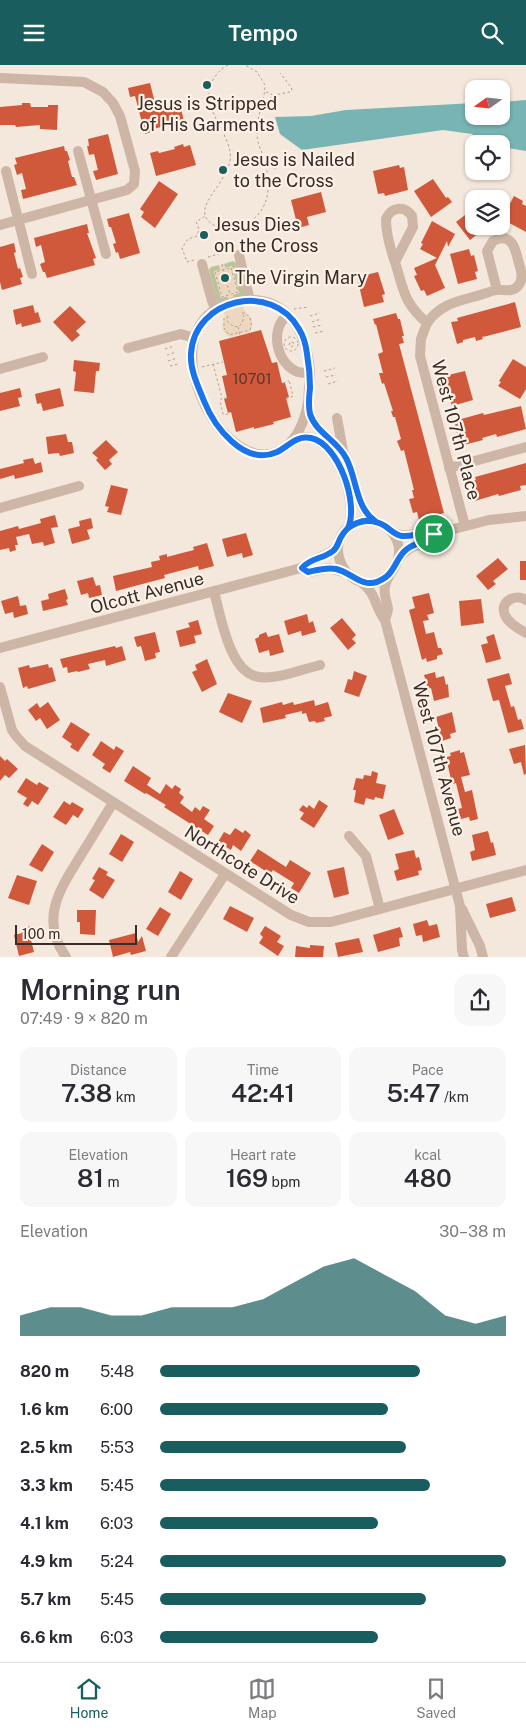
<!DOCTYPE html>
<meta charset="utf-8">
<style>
:root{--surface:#fff;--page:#f7f7f7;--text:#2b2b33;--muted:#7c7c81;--line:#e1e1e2;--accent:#195d5e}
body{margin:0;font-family:"Public Sans",sans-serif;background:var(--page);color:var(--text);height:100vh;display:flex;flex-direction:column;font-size:19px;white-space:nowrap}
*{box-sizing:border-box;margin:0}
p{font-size:16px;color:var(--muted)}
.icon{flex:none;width:28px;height:28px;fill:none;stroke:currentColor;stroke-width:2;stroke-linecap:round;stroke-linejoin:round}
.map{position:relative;height:892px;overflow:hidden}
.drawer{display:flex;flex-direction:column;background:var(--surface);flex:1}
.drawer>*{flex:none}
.needle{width:32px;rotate:255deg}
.tools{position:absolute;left:465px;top:15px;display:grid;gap:10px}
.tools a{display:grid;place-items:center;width:45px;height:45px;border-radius:10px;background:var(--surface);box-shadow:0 1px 4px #0004;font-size:25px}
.scale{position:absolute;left:15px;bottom:12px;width:122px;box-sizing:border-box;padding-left:5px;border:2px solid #382c27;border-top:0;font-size:14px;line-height:18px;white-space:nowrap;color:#382c27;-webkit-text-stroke:4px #fbf1e7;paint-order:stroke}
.pin{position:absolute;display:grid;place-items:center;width:42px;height:42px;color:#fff;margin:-21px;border:2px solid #fff;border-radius:50%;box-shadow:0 1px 5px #0007}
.round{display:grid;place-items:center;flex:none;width:52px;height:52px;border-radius:15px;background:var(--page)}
.head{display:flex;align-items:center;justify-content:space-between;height:85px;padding:0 20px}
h1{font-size:28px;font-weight:600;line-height:38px}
.metrics{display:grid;grid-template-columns:repeat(3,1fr);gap:8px;height:85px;padding:5px 20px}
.metrics div{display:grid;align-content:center;border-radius:12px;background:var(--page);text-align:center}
.metrics b{font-size:25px;font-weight:600}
.metrics small{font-size:14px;font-weight:400}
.metrics p{font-size:14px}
.chart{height:140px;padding:10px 20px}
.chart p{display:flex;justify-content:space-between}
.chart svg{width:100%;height:90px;margin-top:5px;fill:var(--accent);opacity:.7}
ul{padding:0 20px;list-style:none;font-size:16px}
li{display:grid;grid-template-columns:80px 60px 1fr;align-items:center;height:38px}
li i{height:12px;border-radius:6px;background:var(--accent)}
header{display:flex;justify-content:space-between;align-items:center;height:65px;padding:0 20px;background:var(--accent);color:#fff;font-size:22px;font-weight:600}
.dock{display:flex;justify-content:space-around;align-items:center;height:70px;border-top:1px solid var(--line);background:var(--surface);font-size:14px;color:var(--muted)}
.dock a{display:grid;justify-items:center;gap:2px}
.dock .on{color:var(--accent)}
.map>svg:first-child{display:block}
.green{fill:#b8c499}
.plaza{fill:#edd7c0}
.water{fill:#77b4b3}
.building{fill:#d0593c}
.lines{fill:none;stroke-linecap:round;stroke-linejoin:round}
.path{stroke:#b99f8f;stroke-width:1;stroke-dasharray:2.5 2.5;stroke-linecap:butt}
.minor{stroke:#cdb6a5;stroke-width:10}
.route-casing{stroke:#fff;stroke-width:10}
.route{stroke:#1a73e8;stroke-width:6}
.poi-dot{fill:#195d5e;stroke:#fbf1e7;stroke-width:2}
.labels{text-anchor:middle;stroke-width:4.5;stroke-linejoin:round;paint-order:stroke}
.number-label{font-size:15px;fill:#5e372c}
.poi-label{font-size:18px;fill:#382c27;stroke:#fbf1e7;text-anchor:start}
.street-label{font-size:18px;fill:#382c27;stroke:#fbf1e7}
</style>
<header><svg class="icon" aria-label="menu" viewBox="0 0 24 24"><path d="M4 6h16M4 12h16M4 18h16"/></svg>Tempo<svg class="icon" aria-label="search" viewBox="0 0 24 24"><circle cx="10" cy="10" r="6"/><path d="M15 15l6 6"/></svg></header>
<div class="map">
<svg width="526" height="892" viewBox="0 0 526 892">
<rect width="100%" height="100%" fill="#f4e7db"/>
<g class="green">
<polygon points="233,196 236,198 244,230 243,232 234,234 232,230 239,228 232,202 225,203 224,199"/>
<polygon points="219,200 220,205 214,207 221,233 228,231 229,235 221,238 217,236 209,205 211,202"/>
</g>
<g class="plaza">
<polygon points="224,199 225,203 232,201 239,228 233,230 234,234 229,235 227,231 221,233 214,206 220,205 219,200"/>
<polygon points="243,239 244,245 252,254 251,265 250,267 230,272 224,267 222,262 225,251 223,245"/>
</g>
<polygon class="water" points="526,35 526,86 501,82 501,79 482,79 472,69 443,65 302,85 280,69 275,52 311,51 346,45 474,38 474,51 501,51 501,37"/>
<g class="building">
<polygon points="150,18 156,42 179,36 184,56 178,58 179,60 170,62 169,60 153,64 154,66 145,69 135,31 130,32 128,23"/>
<polygon points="22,38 30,38 31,42 48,42 48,40 58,40 57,65 40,64 40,60 16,62 15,60 0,60 0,42 22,40"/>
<polygon points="108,69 118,109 96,115 93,106 98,105 94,89 89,90 87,81 89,81 88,74"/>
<polygon points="183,79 184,82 190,80 196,100 156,111 150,88 158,86 159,88 175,84 174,82"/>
<polygon points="64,81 65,86 67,86 70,95 68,96 72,112 74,112 77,120 23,134 21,125 26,124 22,108 17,110 14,100 17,99 15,93"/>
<polygon points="399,100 400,103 404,102 408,125 385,131 384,128 378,129 373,106"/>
<polygon points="433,114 446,133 448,132 452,137 431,152 414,126"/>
<polygon points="159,116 178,129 155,163 141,152 144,147 140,144"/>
<polygon points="321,127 326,147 307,152 309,160 298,163 291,135"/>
<polygon points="514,131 523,136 522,139 526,141 526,167 502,154"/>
<polygon points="474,143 474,161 488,161 470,175 456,157"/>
<polygon points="129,148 140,188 120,194 118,187 116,188 113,179 116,178 111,162 109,162 107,154"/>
<polygon points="432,156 455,169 448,182 447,176 435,200 445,223 427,231 424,225 421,226 414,211 417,210 414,203 437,193 420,184 423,179 421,178"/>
<polygon points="87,159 89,168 87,168 96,193 93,194 95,200 47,213 45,207 43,207 40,199 45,197 41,180 36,182 34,173"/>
<polygon points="14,178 16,187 14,188 18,204 20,203 23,212 20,213 22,219 2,225 0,217 0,182"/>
<polygon points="469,184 471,191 474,190 478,206 475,207 477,214 458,219 450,189"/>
<polygon points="378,207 385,229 382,230 384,237 364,242 357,212"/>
<polygon points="515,237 521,262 487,271 482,272 483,274 476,276 475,272 463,275 463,277 457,279 451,257 458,256 457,253"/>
<polygon points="33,240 35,248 38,247 41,257 22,262 21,258 16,260 13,245"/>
<polygon points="70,241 86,257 76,266 80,270 72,277 53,257"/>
<polygon points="396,248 398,254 400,254 404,271 402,271 404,278 399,279 444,448 419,455 417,447 413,448 409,434 414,433 412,425 414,425 404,385 401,386 397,376 401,374 395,352 393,352 391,346 393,346 384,318 382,319 379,308 383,308 378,289 383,287 376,259 375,260 373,254"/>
<polygon points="261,265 272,298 277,297 282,318 285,318 289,332 286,333 291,352 273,357 274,359 254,364 254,362 236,367 231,347 228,348 224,334 227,333 222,311 227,310 219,276"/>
<polygon points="513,294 526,302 526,324 520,334 498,321 501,317 499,316"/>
<polygon points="74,295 100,298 99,306 96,306 94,328 74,326 76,307 73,306"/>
<polygon points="465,306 473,335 452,341 450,335 449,335 444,318 446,318 444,311"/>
<polygon points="20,323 22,332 18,333 20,341 0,346 0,328"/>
<polygon points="60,323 64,341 43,346 41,338 37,339 35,329"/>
<polygon points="521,341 526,364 497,372 496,369 482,373 483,375 460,381 454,356 483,348 484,350"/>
<polygon points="66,369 68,377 72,377 74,388 60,391 59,388 48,389 46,372"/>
<polygon points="106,375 118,387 109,395 112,399 105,405 96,395 98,393 92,388"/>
<polygon points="33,393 35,399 41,397 43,407 15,414 14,410 0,414 0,404 24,398 23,395"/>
<polygon points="526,398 526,420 520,421 521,425 499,431 498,429 475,436 470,417 476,415 475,412"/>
<polygon points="111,420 128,424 121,450 107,447 109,442 105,441"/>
<polygon points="55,450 58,462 51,463 55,478 44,481 43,477 32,479 29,469 16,472 18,480 15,480 16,485 10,487 9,483 0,485 0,466 18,461 19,464 41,458 40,454"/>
<polygon points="91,453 93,463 87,465 90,474 72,479 68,464 80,461 79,456"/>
<polygon points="246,468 253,490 243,493 242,488 227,492 222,474"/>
<polygon points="207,478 214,501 199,505 198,501 164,510 165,513 116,526 113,511 152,502 151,497 160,495 159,491 167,489 167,492 182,488 194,485 193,482"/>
<polygon points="498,493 508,504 493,516 496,519 488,525 476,511"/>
<rect x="520" y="496" width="6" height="19"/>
<polygon points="93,512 96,521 100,520 102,530 89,533 88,528 81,530 77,516"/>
<polygon points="65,524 68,534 66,535 68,540 43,546 41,536 49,534 48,529"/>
<polygon points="429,528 434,548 427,550 429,555 423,556 426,569 434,567 438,583 441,583 443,589 437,591 437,594 427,597 426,593 422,595 409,545 415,543 412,532"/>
<polygon points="18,531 20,541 26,540 28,549 14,553 13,547 5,549 1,536"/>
<polygon points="481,534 484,558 461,561 459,536"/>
<polygon points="307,549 309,558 313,556 316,567 302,571 301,566 288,570 284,556"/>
<polygon points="342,553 356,570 352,574 356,578 348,585 330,563"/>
<polygon points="198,555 202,569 194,571 196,578 180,582 176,566 190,562 188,558"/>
<polygon points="155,567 160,587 155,588 156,593 145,596 141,581 137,582 134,572"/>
<polygon points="266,567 268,572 279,569 284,587 270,591 269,585 259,588 255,574 259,572 259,570"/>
<polygon points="494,569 501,594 486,598 481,580 488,578 486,572"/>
<polygon points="115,581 116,583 122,581 126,595 106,601 105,595 88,599 90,604 78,607 77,606 68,608 67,602 63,603 60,594"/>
<polygon points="207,594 217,619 202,627 192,607 197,605 195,600"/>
<polygon points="48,599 49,603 52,602 56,616 28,624 27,621 23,623 18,603 29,600 30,603"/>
<polygon points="354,606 367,611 359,632 344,627 348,614 352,615"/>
<polygon points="435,607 436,613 444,611 446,620 448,619 449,632 434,636 431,623 428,624 424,610"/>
<polygon points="509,608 512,619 505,621 511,642 514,641 518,655 521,654 524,664 508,668 499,635 493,636 487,614"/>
<polygon points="228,628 252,636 242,658 219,647"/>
<polygon points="314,635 315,641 328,637 332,651 324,653 325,656 316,658 315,656 309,657 306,648 302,649 302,646 285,650 286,653 263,658 260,643 282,637 283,640 293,637 294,640"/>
<polygon points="48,637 60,655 47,664 40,653 36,656 28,645 37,638 40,643"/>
<polygon points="452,647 456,667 450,669 451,673 442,676 436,652"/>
<polygon points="71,657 90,669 78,687 70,682 72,679 62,672"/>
<polygon points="101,676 114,685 116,681 124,686 110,708 102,703 105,699 92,690"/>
<polygon points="525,680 526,709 524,710 521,697 514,699 509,684"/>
<polygon points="460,685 460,688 464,687 470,710 461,712 465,727 472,725 478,754 470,756 469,752 461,754 458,744 462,743 456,718 452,719 446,692 451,691 450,688"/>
<polygon points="0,691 5,696 7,694 18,704 9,713 5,710 0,716"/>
<polygon points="133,701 151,713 147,720 160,729 166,719 172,724 175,720 181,724 179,728 184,732 180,738 192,747 195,742 200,746 203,741 210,745 204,754 214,761 208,770 164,742 166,740 146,728 145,729 124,716"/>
<polygon points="372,706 378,708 376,718 386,720 383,734 375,732 374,735 366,733 364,740 354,737 356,725 353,725 356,713 363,714 364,710 371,711"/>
<polygon points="26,713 37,720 39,717 49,723 38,740 32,736 28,742 23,739 27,733 17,727"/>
<polygon points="319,735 328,741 314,763 300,754 304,748 299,745 303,740 307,743 309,740 314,744"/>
<polygon points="64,736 70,740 72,737 84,744 78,753 73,750 66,760 53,752"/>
<polygon points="394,744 404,769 388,775 379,750"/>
<polygon points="235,763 243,768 245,765 251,770 241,786 233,780 231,785 218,777 224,767 230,770"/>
<polygon points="488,766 491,778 493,777 496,790 472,796 470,787 475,785 472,770"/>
<polygon points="121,769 134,777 122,797 109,789"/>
<polygon points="42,779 54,787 42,807 29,800"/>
<polygon points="258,784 286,802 290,795 311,808 299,828 291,823 294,818 273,805 270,809 250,796"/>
<polygon points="414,785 416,793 419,792 422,805 418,806 419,810 397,816 394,806 399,804 395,789"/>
<polygon points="99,802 108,807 106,810 115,815 103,834 89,825 95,815 92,814"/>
<polygon points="344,802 349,829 334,833 327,806"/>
<polygon points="180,806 193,814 181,835 168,827"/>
<polygon points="17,810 37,816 29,840 8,833"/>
<polygon points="512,832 516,846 490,853 486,839"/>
<polygon points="230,841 254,853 247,867 223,854"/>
<polygon points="160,842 171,849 158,871 146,864"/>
<polygon points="77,845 96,845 95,870 80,869 80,857 77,857"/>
<polygon points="427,855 429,861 437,859 440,872 423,877 422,870 416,871 413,859"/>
<polygon points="30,861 34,874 31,875 34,887 19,891 14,870 22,868 21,864"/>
<polygon points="265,861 281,871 277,877 284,881 278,891 259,878 263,872 260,869"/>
<polygon points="400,862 403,872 399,873 400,881 378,887 373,870"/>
<polygon points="136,868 138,877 142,871 146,886 131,890 130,887 113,892 109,875"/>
<polygon points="359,873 363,887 338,892 335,878"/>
<polygon points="310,880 324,881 323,892 295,892 296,881 310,883"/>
</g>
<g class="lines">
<g class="path">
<path d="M228,0C222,3 218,7 214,13C198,39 226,62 230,87C234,111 201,133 205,150C207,157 215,162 222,163C232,166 243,162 251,156C273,140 270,114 263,90C260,83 257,77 257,68C256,52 265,36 265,20L257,7L245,0"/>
<polyline points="266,27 273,30"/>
<polyline points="262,41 274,30 290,27 292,25 291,22 280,8"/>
<polyline points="265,98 276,98 275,105"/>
<polyline points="208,192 219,189"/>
<polyline points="194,195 187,197 182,183 188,174 197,171 199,164 196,157 205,151"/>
<polyline points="222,199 225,211"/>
<polygon points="231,203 238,227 222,232 215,207"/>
<polyline points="226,216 224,216 222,212 227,210 229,215 226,216 230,229"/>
<polyline points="294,244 308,242"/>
<polyline points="228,251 227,256 233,261 238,262 242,258 244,251 242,249"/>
<polyline points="310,251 320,248"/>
<path d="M224,253V263L229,270L250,265C253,258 251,252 245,248H241"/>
<polyline points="312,257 321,254"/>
<polyline points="238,262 240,270"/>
<polyline points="313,262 322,260"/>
<polyline points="315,268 324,266"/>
<circle cx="291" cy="279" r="7"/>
<polyline points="294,278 290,277 289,280 292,282 294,278"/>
<polyline points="165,284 174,281"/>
<polyline points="167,290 176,287"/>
<polyline points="168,296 177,293"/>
<polyline points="213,299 222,333"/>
<polyline points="170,301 179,299"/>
<polyline points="202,302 223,297"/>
<polyline points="324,306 335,303"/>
<polyline points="326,312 336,310"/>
<polyline points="283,318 289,316"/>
<polyline points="328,319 338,316"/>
<polyline points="227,333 222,333 220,336 223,349 225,350 230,348"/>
<polyline points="287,333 287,334 293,331 289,315"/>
</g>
<g class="minor">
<polyline points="0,13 84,17 103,27 113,38 120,51 135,106 134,119 127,125 0,160"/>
<polyline points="78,86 106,189"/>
<polyline points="6,106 32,209"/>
<polyline points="239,190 250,236"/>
<path d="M395,197L413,162L412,151C404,140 391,142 386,154C386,169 390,183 395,197C404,225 403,237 427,258L421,274L420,291L465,461"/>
<polyline points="202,199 212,236 216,245"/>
<path d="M288,250C269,263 276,299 298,307C301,308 306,308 310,308"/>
<path d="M427,258C439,241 454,237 473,232C481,230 488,227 496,225C504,224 512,228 518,221C525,213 520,203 518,195C515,181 510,167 493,176L487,186L497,225"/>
<polyline points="128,283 181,269 194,273"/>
<polyline points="0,304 43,292"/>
<path d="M308,337C305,355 299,372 284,383C226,424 140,259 234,237C284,226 307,263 310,308C310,321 306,336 310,349C316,368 337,375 346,393C357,413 355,443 375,456"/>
<polyline points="337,353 343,386"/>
<path d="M292,376C332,354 360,436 348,463"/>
<polyline points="449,403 526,382"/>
<polyline points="0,443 79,421"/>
<path d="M392,467C408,475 418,465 434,469"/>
<path d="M399,493C412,477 422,482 434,469L489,455L526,451"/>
<polyline points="301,503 308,507 330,503 346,508"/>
<path d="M361,517C377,529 374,541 385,555L460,841L462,885L464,892"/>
<path d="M214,527C221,551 229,608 259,612C276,615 303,604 320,600"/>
<path d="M526,535C515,528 499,537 505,550C508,558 519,564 526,568"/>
<path d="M385,555C386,551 388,547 388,544C387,536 383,529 385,521C387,510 396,504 398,494C404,471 381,450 359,457C313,472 351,543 390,509"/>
<path d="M0,583L301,503C311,492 328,493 338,481"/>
<polyline points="0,622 12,665 16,671 25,681 291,850 309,857 331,857 526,805"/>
<polyline points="349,771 366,791 380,844"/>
<polyline points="462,844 480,881 483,892"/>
<path d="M66,892C39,854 60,824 81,790C92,773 102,755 113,738"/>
<polyline points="171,892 225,809"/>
</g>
</g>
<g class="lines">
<defs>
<path id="route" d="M434,469C421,466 414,472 402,471C395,470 391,465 385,461C373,453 359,455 348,463C359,439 339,379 311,373C296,370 289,381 277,387C244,402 214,361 204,336C198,321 190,305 191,289C194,233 272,216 299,264C304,272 306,280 307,289C309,300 310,312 310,323C309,332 308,340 310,349C316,368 337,375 346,393C357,413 355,442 375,456C362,454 348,459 341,472C338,477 338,482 333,486C323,494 310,493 302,503L308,507C317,505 327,502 336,504C354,508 364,528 386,512C396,504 397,491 407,484C416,477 425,478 434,469"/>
</defs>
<use href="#route" class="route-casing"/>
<use href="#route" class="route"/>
</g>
<g class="poi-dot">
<circle cx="207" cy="20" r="5"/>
<circle cx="223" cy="105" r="5"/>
<circle cx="204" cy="170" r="5"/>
<circle cx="225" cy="213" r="5"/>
</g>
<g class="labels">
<g class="number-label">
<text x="252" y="319">10701</text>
</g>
<g class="poi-label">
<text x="207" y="45" text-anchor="middle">Jesus is Stripped<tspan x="207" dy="21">of His Garments</tspan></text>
<text x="233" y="101">Jesus is Nailed<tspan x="233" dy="21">to the Cross</tspan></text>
<text x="214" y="166">Jesus Dies<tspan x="214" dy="21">on the Cross</tspan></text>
<text x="235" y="219">The Virgin Mary</text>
</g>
<g class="street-label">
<text transform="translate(456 365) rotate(75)" y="6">West 107th Place</text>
<text transform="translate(147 528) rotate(-15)" y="6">Olcott Avenue</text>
<text transform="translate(439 694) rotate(75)" y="6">West 107th Avenue</text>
<text transform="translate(242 800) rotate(32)" y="6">Northcote Drive</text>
</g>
</g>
</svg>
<div class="tools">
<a><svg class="needle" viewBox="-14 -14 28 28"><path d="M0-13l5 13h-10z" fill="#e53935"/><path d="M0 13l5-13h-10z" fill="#7c7c81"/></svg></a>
<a><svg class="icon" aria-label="locate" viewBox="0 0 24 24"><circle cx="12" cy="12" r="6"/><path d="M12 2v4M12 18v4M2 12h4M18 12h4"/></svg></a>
<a><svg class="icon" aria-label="layers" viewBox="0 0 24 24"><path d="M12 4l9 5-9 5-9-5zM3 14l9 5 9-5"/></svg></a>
</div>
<div class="scale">100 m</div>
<div class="pin" style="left:434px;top:469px;background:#1e9e55"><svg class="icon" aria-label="arrive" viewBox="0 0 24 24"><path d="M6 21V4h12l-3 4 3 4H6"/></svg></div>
</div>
<section class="drawer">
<div class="head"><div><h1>Morning run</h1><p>07:49 · 9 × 820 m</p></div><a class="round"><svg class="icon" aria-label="share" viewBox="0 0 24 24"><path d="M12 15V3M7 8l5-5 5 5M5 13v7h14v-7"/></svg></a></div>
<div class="metrics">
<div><p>Distance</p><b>7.38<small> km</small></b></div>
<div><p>Time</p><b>42:41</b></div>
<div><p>Pace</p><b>5:47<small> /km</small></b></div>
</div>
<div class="metrics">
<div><p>Elevation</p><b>81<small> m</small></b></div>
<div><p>Heart rate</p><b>169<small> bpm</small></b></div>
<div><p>kcal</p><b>480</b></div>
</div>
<div class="chart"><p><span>Elevation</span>30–38 m</p>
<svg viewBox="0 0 160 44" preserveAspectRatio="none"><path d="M0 44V34L10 30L20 30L30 34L40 34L50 30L60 30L70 30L80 26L90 18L100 10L110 6L120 14L130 22L140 34L150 38L160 34V44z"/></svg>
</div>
<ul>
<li><b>820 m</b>5:48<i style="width:75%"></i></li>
<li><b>1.6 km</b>6:00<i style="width:66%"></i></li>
<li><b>2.5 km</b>5:53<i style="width:71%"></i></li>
<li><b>3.3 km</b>5:45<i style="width:78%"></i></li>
<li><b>4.1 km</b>6:03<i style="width:63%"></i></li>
<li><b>4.9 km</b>5:24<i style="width:100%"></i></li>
<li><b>5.7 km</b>5:45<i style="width:77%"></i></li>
<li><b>6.6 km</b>6:03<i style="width:63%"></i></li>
</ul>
</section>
<nav class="dock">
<a class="on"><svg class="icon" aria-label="home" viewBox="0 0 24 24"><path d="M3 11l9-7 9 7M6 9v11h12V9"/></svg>Home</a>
<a><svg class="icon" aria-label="map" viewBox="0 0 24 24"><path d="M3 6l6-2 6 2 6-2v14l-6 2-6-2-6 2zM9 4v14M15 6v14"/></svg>Map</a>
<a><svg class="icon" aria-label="saved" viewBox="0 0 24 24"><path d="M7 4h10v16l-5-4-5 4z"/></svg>Saved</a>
</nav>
